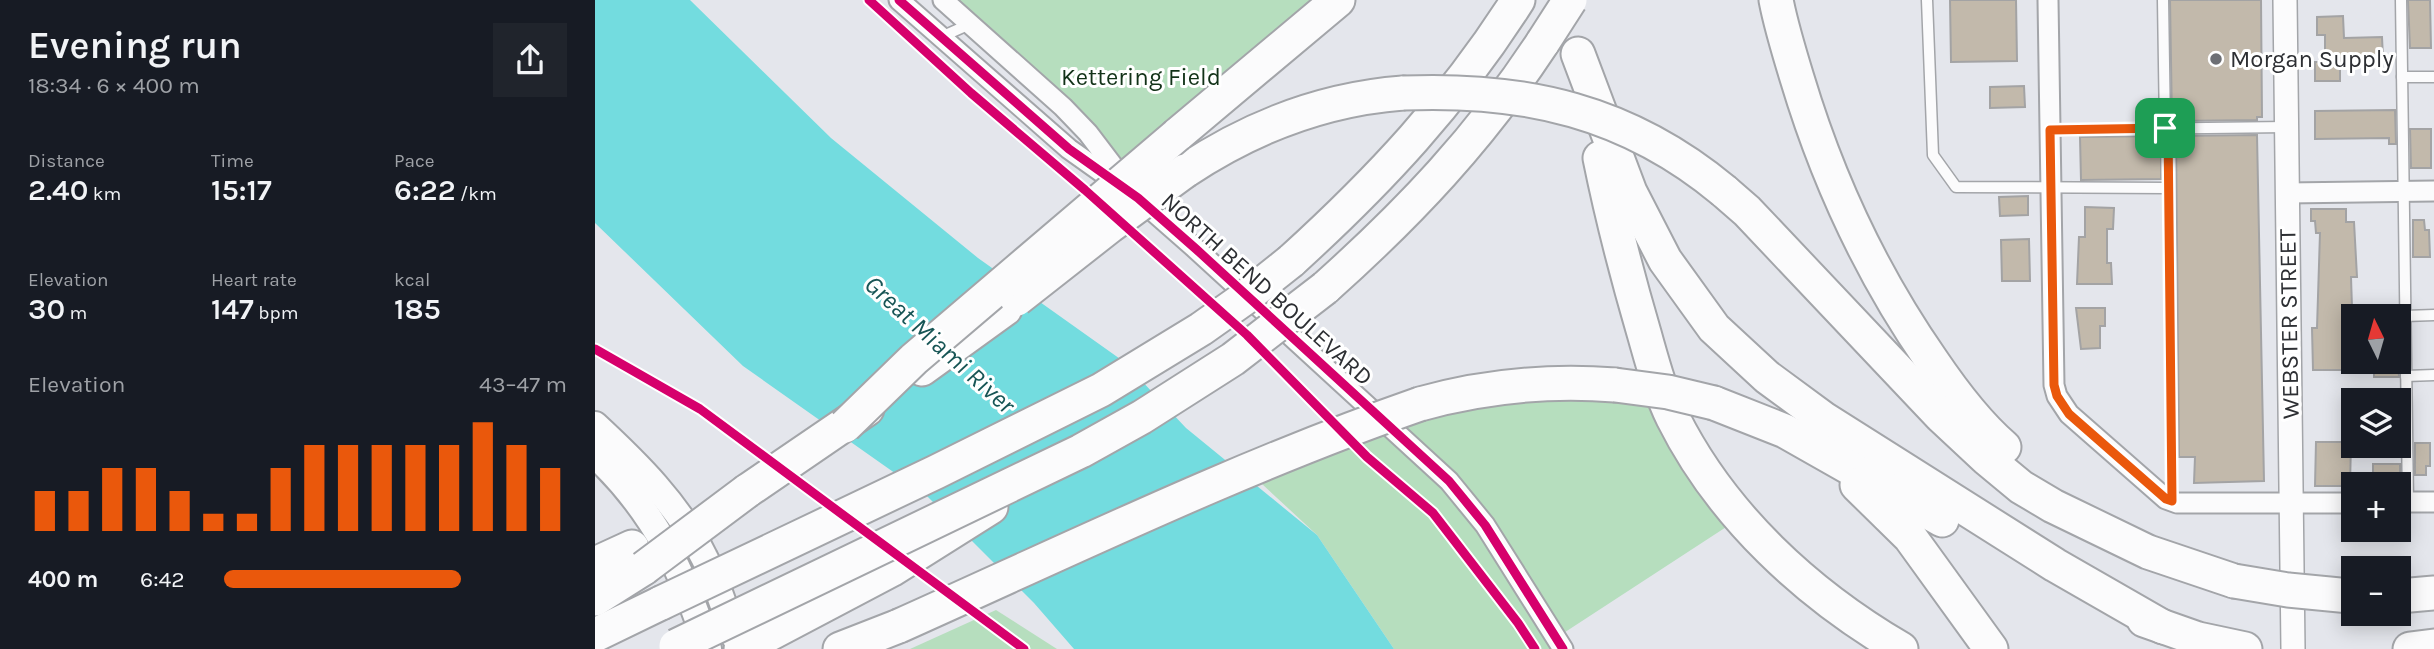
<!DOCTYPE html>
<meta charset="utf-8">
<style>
:root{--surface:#171b24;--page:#20242c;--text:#f1f3f6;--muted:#9ea1a6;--accent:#ea580c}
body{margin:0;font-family:Karla,sans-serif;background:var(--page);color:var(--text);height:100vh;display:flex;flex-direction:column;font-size:26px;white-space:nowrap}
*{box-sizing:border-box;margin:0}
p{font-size:23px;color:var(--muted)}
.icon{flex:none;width:38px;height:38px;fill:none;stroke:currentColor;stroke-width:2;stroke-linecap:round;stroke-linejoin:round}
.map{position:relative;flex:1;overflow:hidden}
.details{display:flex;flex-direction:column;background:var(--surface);width:595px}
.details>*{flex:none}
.needle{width:46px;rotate:355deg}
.buttons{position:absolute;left:1746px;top:304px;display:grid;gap:14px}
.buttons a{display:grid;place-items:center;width:70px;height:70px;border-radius:0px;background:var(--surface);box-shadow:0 4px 18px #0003;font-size:35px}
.pin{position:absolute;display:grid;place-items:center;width:60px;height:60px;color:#fff;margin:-30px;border-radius:14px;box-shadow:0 4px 10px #0006}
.round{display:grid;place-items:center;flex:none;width:74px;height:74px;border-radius:0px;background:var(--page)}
.summary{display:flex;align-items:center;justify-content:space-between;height:119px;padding:0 28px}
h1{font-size:38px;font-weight:600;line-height:52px}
.stats{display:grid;grid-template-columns:repeat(3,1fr);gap:10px;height:119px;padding:7px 28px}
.stats div{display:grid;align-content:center}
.stats b{font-size:30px;font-weight:600}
.stats small{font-size:19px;font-weight:400}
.stats p{font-size:19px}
.chart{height:196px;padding:14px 28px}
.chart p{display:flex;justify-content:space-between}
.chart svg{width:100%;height:126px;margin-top:7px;stroke:var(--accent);stroke-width:6}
ul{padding:0 28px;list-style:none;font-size:23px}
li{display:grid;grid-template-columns:112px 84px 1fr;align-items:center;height:52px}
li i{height:18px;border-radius:9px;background:var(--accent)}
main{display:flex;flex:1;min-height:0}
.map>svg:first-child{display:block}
.green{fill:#b6debe}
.water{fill:#73dcdf}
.building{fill:#c2b9ab;stroke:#a3a3a4;stroke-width:2}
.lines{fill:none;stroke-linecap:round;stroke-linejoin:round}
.service-casing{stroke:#a3a5a9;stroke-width:13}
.minor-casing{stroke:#a3a5a9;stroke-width:23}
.tertiary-casing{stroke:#a3a5a9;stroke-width:26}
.secondary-casing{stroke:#a3a5a9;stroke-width:30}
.motorway-casing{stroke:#a3a5a9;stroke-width:37}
.service{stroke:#fbfbfc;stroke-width:10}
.minor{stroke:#fbfbfc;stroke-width:19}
.tertiary{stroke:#fbfbfc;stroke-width:23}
.secondary{stroke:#fbfbfc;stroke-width:26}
.motorway{stroke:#fbfbfc;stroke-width:33}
.motorway-bridge-casing{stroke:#a3a5a9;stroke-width:37;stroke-linecap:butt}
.motorway-bridge{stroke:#fbfbfc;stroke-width:33}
.cycleway-casing{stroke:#fff;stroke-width:13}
.cycleway{stroke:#d6006c;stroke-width:9}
.route-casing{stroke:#fff;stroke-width:14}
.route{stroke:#ea580c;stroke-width:9}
.poi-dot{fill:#6d6f74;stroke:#fff;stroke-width:2.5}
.labels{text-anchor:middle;stroke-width:6;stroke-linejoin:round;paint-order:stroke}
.poi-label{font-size:24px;fill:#2d2f33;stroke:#fff;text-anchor:start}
.park-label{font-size:24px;fill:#123218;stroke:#fff}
.street-label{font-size:24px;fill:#2d2f33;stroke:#fff}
.water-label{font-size:26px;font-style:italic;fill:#175555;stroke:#fff}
</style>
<main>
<section class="details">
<div class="summary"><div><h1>Evening run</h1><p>18:34 · 6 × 400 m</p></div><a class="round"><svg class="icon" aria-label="share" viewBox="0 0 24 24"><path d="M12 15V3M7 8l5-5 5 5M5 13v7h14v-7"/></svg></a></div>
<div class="stats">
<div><p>Distance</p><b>2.40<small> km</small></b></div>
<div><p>Time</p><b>15:17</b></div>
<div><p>Pace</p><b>6:22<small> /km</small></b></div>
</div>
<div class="stats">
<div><p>Elevation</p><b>30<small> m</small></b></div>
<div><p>Heart rate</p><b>147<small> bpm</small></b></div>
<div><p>kcal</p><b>185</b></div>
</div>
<div class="chart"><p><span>Elevation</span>43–47 m</p>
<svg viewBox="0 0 160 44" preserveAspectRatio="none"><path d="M5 44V30M15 44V30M25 44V22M35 44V22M45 44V30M55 44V38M65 44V38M75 44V22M85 44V14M95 44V14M105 44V14M115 44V14M125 44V14M135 44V6M145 44V14M155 44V22"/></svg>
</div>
<ul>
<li><b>400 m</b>6:42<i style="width:69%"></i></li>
</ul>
</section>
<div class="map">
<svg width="1839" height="649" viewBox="0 0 1839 649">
<rect width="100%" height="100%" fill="#e4e6ec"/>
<g class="green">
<polygon points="348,0 717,0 543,198 493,133"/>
<polygon points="899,388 1073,392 1145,518 961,638 968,649 799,649 722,535 653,471"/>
<polygon points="401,610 462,649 315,649"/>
</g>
<polygon class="water" points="0,0 95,0 236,138 383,258 528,361 591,428 722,535 799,649 479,649 439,603 331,495 148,366 0,223"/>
<g class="building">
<polygon points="1355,0 1421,0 1422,61 1356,62"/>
<polygon points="1575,0 1666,0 1667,117 1662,117 1662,120 1577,121"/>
<polygon points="1813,0 1835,0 1836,48 1815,48"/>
<polygon points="1748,16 1749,38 1787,37 1788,58 1745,58 1745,81 1720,81 1720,62 1730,62 1730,35 1722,35 1722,17"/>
<polygon points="1429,86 1430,107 1395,108 1395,87"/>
<polygon points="1800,110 1801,144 1794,144 1794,138 1720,139 1720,111"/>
<polygon points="1815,129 1836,129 1836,168 1816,168"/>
<polygon points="1662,135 1669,481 1599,483 1600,457 1584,457 1581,136"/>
<polygon points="1566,136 1566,179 1486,180 1485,137"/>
<polygon points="1433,196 1433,215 1405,216 1404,197"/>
<polygon points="1490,207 1519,208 1518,229 1512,229 1512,263 1516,263 1517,284 1482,284 1484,237 1490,237"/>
<polygon points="1716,209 1751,209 1751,222 1759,222 1762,277 1756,277 1759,370 1718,370 1717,328 1722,328 1725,233 1721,233 1720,221 1716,221"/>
<polygon points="1818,220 1829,220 1830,230 1834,230 1835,257 1818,257"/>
<polygon points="1434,239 1435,281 1407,281 1406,240"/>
<polygon points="1481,308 1510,308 1510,326 1505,326 1505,348 1486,349"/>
<polygon points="1779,362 1803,362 1804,377 1779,377"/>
<polygon points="1721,442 1756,442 1755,486 1720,486"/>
<polygon points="1820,443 1835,443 1835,466 1831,466 1831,475 1820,475"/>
<rect x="1778" y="464" width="27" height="21"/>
</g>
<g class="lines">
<defs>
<g id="service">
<polyline points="1332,0 1338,155 1361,187 1573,188"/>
<polyline points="1568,0 1570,128"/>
<polyline points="1806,0 1813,502"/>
<polyline points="346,37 375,24"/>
<polyline points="1807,77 1839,77"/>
<polyline points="1573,128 1577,501"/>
<polyline points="1455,130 1691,127"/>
<polyline points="1810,316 1839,315"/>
<polyline points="1811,376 1839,375"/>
</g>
<g id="minor">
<polyline points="304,0 474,149 543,198 601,249 854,481 890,525 968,649"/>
<polyline points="348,0 468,107 493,133 531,183"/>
<polyline points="1453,0 1459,385 1462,396 1474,414 1571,499 1582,503 1759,503"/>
<polyline points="1692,193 1839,191"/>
<polyline points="1804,502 1839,502"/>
</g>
<polyline id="tertiary" points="1690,0 1698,649"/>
<g id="secondary">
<path d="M0,425C42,464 83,504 109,557C122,582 130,611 140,637"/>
<path d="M0,455C59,510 89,573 113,649"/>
</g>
<g id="motorway">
<path d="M1181,0C1186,26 1194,52 1202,78C1232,178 1277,275 1337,361C1358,392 1381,423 1409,447"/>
<polyline points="983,54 1035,192 1070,260 1119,328 1172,377 1229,419 1460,565 1568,627"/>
<polyline points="582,135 743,0"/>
<path d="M1005,158C1017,217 1032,275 1049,333C1057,361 1065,392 1078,418C1127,516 1212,594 1306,649"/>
<path d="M590,171C656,127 729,99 808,93"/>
<polyline points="1129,191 1152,211 1346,416 1391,458 1426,487 1458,506 1553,552 1639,581"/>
<path d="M696,261C784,181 859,101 923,0"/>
<path d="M730,288C815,212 885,138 948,42"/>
<polyline points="327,369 410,309"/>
<polyline points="1119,403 1190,431 1347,520"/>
<path d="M825,404C889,386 953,380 1020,385"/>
<polyline points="1262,485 1315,537 1396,649"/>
<polyline points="152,491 272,409"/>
<polyline points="0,564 37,547"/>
<polyline points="1804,596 1839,593"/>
<polyline points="0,599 49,568"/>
<polyline points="1549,620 1603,639 1650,649"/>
<polyline points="0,635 66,603"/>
<polyline points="146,649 296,570 396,507"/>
<polyline points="245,649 304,626"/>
<polyline points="1815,649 1839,646"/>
</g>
</defs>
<use href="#service" class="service-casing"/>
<use href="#minor" class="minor-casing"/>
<use href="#tertiary" class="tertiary-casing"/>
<use href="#secondary" class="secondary-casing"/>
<use href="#motorway" class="motorway-casing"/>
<use href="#service" class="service"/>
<use href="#minor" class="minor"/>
<use href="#tertiary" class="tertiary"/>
<use href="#secondary" class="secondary"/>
<use href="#motorway" class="motorway"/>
<defs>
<g id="motorway-bridge">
<polyline points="948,42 975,0"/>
<path d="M808,93C930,88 1033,111 1129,191"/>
<polyline points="422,299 515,226 590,171"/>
<polyline points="1020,385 1073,392 1119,403"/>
<polyline points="250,426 319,359 582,135"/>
<polyline points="49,568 152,491"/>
<polyline points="1639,581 1693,590 1755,596"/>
<polyline points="66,603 341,472 506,390 606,329 647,300 696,261"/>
<path d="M304,626C476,549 647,466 825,404"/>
<polyline points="81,646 486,451 547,417 638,359 730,288"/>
</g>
</defs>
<use href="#motorway-bridge" class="motorway-bridge-casing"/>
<use href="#motorway-bridge" class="motorway-bridge"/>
<defs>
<g id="cycleway">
<polyline points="274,0 376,93 490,190 652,335 772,457 838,513 923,623 940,649"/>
<polyline points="304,0 474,149 543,198 601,249 854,481 890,525 968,649"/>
<polyline points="0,349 105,409 429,649"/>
</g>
</defs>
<use href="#cycleway" class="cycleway-casing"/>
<use href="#cycleway" class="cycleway"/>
</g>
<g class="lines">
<defs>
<polygon id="route" points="1570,128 1573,128 1577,501 1571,499 1474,414 1462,396 1459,385 1455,130"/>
</defs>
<use href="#route" class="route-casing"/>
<use href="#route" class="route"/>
</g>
<circle class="poi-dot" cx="1621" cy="59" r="7"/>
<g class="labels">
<g class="poi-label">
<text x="1635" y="67">Morgan Supply</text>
</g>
<g class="park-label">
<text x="546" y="85">Kettering Field</text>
</g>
<g class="street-label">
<text transform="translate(672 289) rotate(42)" y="8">NORTH BEND BOULEVARD</text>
<text transform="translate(1694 324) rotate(-91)" y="8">WEBSTER STREET</text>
</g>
<g class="water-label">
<text transform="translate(345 344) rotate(42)" y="9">Great Miami River</text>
</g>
</g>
</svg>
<div class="buttons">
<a><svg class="needle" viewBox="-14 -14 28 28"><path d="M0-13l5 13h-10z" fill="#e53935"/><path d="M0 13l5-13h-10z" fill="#9ea1a6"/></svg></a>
<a><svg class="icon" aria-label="layers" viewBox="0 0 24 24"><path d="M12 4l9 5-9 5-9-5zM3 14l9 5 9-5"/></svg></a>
<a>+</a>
<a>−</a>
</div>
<div class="pin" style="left:1570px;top:128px;background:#1e9e55"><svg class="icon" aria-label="arrive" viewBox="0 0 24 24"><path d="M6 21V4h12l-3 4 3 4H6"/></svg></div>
</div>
</main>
